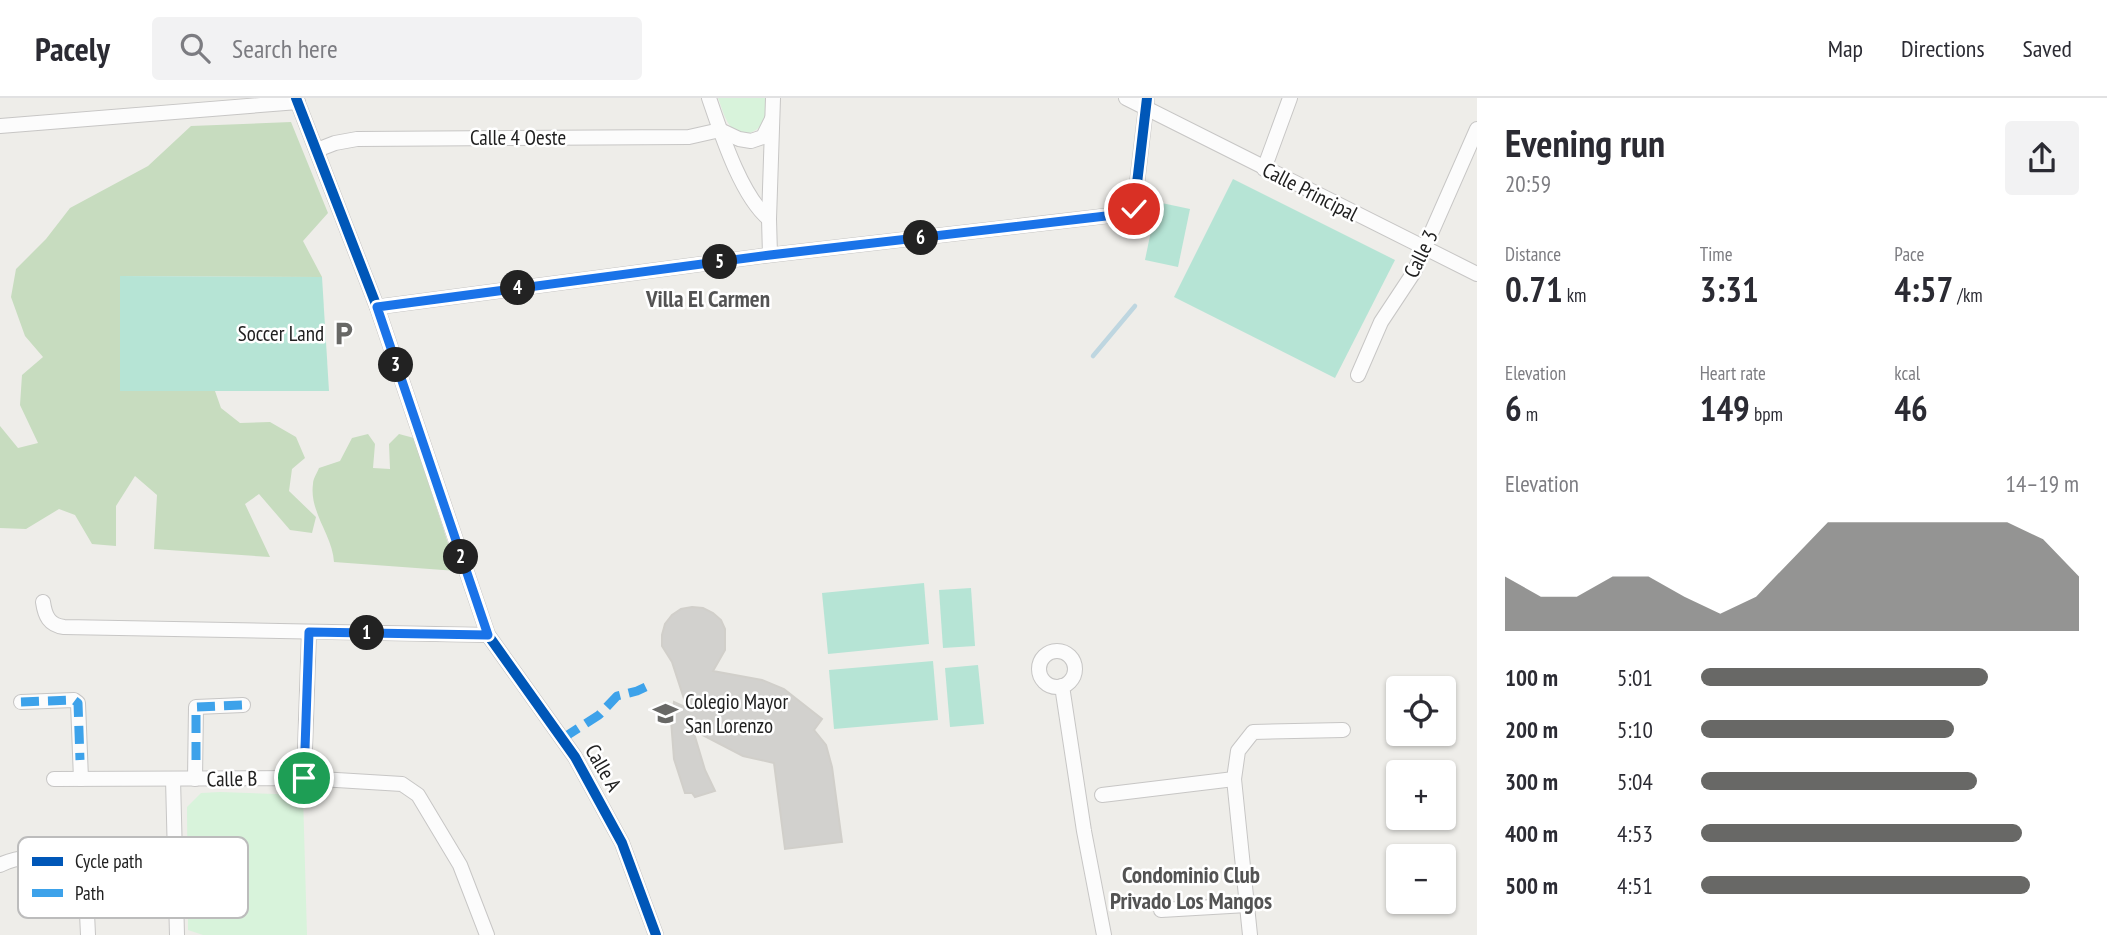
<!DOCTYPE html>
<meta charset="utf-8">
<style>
:root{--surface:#fff;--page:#f2f2f3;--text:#2b2b33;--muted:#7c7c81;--line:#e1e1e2;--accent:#686866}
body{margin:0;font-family:"PT Sans Narrow",sans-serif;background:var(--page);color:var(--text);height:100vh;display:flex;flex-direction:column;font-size:26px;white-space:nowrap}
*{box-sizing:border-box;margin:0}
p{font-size:23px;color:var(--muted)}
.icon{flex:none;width:38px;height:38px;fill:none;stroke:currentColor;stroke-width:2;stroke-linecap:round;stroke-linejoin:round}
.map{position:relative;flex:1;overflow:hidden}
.panel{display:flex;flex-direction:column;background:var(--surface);width:630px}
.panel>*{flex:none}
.tools{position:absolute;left:1386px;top:578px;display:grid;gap:14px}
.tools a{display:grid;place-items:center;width:70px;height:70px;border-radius:7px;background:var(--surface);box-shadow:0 2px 5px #0004;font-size:35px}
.pin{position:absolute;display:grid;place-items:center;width:60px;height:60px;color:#fff;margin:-30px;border:4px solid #fff;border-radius:50%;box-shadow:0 2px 7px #0007}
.km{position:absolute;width:35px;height:35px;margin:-18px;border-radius:50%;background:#222;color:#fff;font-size:19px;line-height:35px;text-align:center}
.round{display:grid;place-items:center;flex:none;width:74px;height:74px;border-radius:7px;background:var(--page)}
.summary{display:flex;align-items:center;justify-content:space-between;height:119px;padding:0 28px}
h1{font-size:38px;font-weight:700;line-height:52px}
.metrics{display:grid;grid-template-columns:repeat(3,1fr);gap:10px;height:119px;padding:7px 28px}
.metrics div{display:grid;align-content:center}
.metrics b{font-size:35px;font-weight:700}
.metrics small{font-size:19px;font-weight:400}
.metrics p{font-size:19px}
.chart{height:196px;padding:14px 28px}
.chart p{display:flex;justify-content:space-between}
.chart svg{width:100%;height:126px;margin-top:7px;fill:var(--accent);opacity:.7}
ul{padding:0 28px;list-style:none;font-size:23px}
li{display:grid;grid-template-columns:112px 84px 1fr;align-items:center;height:52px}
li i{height:18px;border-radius:9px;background:var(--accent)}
header{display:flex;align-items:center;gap:42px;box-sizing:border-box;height:98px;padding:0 35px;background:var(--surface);border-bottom:2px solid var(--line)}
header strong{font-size:33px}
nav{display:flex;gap:38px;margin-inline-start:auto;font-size:24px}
.search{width:490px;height:63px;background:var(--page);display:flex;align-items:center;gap:18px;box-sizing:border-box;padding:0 24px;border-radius:7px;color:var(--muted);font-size:26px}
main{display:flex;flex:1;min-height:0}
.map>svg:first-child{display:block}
.forest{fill:#c7dcbf}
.park{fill:#d8f3db}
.pitch{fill:#b6e4d5}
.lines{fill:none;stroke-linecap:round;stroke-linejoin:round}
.stream{stroke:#bed6e0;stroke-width:4.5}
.building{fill:#d2d1ce;stroke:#d1cfca;stroke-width:2}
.minor-casing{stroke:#c7c6c5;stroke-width:16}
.minor{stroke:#fcfcfc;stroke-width:14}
.quiet{stroke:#3da2ea;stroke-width:9;stroke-dasharray:18 9;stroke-linecap:butt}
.cycleway-casing{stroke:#fff;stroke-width:15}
.cycleway{stroke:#0057b8;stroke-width:10}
.route-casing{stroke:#fff;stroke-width:14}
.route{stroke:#1a73e8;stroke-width:9}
.labels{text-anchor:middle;stroke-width:5;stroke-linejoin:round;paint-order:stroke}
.street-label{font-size:21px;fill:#202020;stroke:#fff}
.poi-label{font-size:21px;fill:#202020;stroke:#fff;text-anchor:end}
.neighbourhood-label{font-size:23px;font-weight:bold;fill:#535353;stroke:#fff}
.key{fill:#fff;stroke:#bcbcbc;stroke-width:2}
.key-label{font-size:19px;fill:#202020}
</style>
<header>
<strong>Pacely</strong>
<div class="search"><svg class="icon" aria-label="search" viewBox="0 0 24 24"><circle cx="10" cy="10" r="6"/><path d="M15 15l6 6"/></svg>Search here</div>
<nav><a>Map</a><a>Directions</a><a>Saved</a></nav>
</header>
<main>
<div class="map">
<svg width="1477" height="837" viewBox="0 0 1477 837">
<rect width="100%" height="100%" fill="#eeede9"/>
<g class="forest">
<polygon points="291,24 328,115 303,143 322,179 120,178 121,293 215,293 221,310 240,325 270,324 296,339 305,360 292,371 289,393 316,419 312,435 290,432 259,396 245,406 270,459 154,451 157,397 135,378 116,408 116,448 92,446 75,417 59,411 26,431 0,430 0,328 18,350 38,345 20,307 22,277 43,259 25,238 11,199 16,171 46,141 70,110 148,68 191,28"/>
<path d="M368,336L375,346L373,370L390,371L389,346L399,336L414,340L457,473L334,464C333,438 309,414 313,386C313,381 317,375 319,370L340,363L352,340Z"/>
</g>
<g class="park">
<path d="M718,0H765C765,7 766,15 764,22C759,35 742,40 732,30C725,23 722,10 718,0Z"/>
<polygon points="220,694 303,697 307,837 203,837 188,832 187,709 201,695"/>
</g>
<g class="pitch">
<polygon points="1233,81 1395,162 1335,280 1174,199"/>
<polygon points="1157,104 1190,111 1178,169 1145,162"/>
<polygon points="120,178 322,179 329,293 120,293"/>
<polygon points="924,485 929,546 828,556 822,495"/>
<polygon points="971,490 975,548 943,550 939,492"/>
<polygon points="933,563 938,622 834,631 829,572"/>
<polygon points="978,567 984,626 950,629 945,570"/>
</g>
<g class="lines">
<polyline class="stream" points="1093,258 1135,208"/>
</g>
<polygon class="building" points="692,509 703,510 713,515 721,522 725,531 725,552 713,573 762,582 784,591 822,621 814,632 826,647 832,669 842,744 785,751 774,665 743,658 693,632 705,672 715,693 695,699 692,695 685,695 674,661 671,622 674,604 687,610 672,564 662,548 662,537 665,526 672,517 681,511"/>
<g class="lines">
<defs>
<g id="minor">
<polyline points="296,0 377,209 488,537 575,659 622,745 656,837"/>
<path d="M709,0C721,35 741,98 769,121"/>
<polyline points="1126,0 1477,176"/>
<polyline points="0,28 298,4"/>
<polyline points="317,52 335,45 357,41 689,39 720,32 739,41 751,43 763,39 772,21"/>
<polyline points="1264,71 1290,0"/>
<polyline points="770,157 769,121 773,0"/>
<polyline points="377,209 770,157 1123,116 1134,111 1147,0"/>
<polyline points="1358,277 1381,224 1414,174 1477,31"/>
<path d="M43,504C45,518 49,527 64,529L488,537"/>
<circle cx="1057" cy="571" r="18"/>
<polyline points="1062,588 1084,733 1104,837"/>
<polyline points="21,604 74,602 78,605 81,681"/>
<polyline points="304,680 309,534"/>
<polyline points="54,681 304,680 402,686 418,697 460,767 487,837"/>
<polyline points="173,681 177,837"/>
<polyline points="195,681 196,609 243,607"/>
<polyline points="1102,697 1234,681"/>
<path d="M0,767C23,755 50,760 75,761L85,771L88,837"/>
<polyline points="1161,812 1247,807"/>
<polyline points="1250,837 1234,681 1238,653 1253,634 1343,632"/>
</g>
</defs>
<use href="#minor" class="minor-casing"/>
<use href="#minor" class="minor"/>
<g class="quiet">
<polyline points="21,604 74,602 78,605 80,662"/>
<polyline points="563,640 599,617 617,598 637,593 652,586"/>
<polyline points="196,662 196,609 243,607"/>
</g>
<defs>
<g id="cycleway">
<polyline points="296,0 377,209 488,537 575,659 622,745 656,837"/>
<polyline points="377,209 770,157 1123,116 1134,111 1147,0"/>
</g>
</defs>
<use href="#cycleway" class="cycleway-casing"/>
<use href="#cycleway" class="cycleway"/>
</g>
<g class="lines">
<defs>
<polyline id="route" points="304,680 309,534 488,537 377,209 770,157 1123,116 1134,111"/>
</defs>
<use href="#route" class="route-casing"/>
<use href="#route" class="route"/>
</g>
<defs>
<symbol id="parking-bare" viewBox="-9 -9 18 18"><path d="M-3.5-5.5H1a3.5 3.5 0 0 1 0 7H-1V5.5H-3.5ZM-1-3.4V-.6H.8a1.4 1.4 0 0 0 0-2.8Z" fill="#686866" stroke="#fff" stroke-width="2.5" paint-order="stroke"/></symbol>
<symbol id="school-bare" viewBox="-9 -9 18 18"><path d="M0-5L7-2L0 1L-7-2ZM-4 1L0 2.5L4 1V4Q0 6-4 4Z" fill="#686866" stroke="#fff" stroke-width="2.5" paint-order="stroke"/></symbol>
</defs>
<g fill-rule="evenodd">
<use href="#parking-bare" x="326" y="218" width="35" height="35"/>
<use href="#school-bare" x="648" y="598" width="35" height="35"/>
</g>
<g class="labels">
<g class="street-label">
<text x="518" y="47">Calle 4 Oeste</text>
<text transform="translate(1310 94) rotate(27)" y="7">Calle Principal</text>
<text transform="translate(1421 156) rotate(-64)" y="7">Calle 3</text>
<text transform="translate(603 670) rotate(60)" y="7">Calle A</text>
<text transform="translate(232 681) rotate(-1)" y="7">Calle B</text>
</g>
<g class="poi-label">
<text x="324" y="243">Soccer Land</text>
<text x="685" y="611" text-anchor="start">Colegio Mayor<tspan x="685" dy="24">San Lorenzo</tspan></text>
</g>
<g class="neighbourhood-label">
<text x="708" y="209">Villa El Carmen</text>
<text x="1191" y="785">Condominio Club<tspan x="1191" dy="26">Privado Los Mangos</tspan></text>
</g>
</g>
<rect x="18" y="739" width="230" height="81" rx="10" class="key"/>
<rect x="32" y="759" width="31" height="9" fill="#0057b8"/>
<rect x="32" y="791" width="31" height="8" fill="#3da2ea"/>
<g class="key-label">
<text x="75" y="770">Cycle path</text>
<text x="75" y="802">Path</text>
</g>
</svg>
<div class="tools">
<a><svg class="icon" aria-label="locate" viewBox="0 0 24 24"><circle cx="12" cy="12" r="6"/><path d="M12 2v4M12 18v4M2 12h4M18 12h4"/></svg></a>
<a>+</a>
<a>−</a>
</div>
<div class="pin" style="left:304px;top:680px;background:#1e9e55"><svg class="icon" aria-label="arrive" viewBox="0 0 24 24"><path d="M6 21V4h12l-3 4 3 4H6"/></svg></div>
<div class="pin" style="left:1134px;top:111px;background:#d93025"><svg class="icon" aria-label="check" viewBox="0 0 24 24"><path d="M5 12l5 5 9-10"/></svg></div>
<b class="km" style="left:367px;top:535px">1</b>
<b class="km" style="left:461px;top:459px">2</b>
<b class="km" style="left:396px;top:267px">3</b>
<b class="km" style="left:518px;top:190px">4</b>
<b class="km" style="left:720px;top:164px">5</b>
<b class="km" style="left:921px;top:140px">6</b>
</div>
<section class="panel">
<div class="summary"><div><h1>Evening run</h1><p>20:59</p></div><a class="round"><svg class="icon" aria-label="share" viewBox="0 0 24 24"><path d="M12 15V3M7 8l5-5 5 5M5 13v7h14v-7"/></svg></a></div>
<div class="metrics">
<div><p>Distance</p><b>0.71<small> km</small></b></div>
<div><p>Time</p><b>3:31</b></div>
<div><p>Pace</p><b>4:57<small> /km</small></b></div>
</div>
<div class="metrics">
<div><p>Elevation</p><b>6<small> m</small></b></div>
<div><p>Heart rate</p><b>149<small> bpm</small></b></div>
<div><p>kcal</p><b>46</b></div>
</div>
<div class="chart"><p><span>Elevation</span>14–19 m</p>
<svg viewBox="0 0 160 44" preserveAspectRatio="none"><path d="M0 44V25L10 32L20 32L30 25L40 25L50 32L60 38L70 32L80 19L90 6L100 6L110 6L120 6L130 6L140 6L150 12L160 25V44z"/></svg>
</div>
<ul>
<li><b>100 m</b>5:01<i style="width:76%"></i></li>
<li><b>200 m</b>5:10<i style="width:67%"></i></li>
<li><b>300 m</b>5:04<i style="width:73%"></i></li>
<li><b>400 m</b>4:53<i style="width:85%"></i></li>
<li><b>500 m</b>4:51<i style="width:87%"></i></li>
</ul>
</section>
</main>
